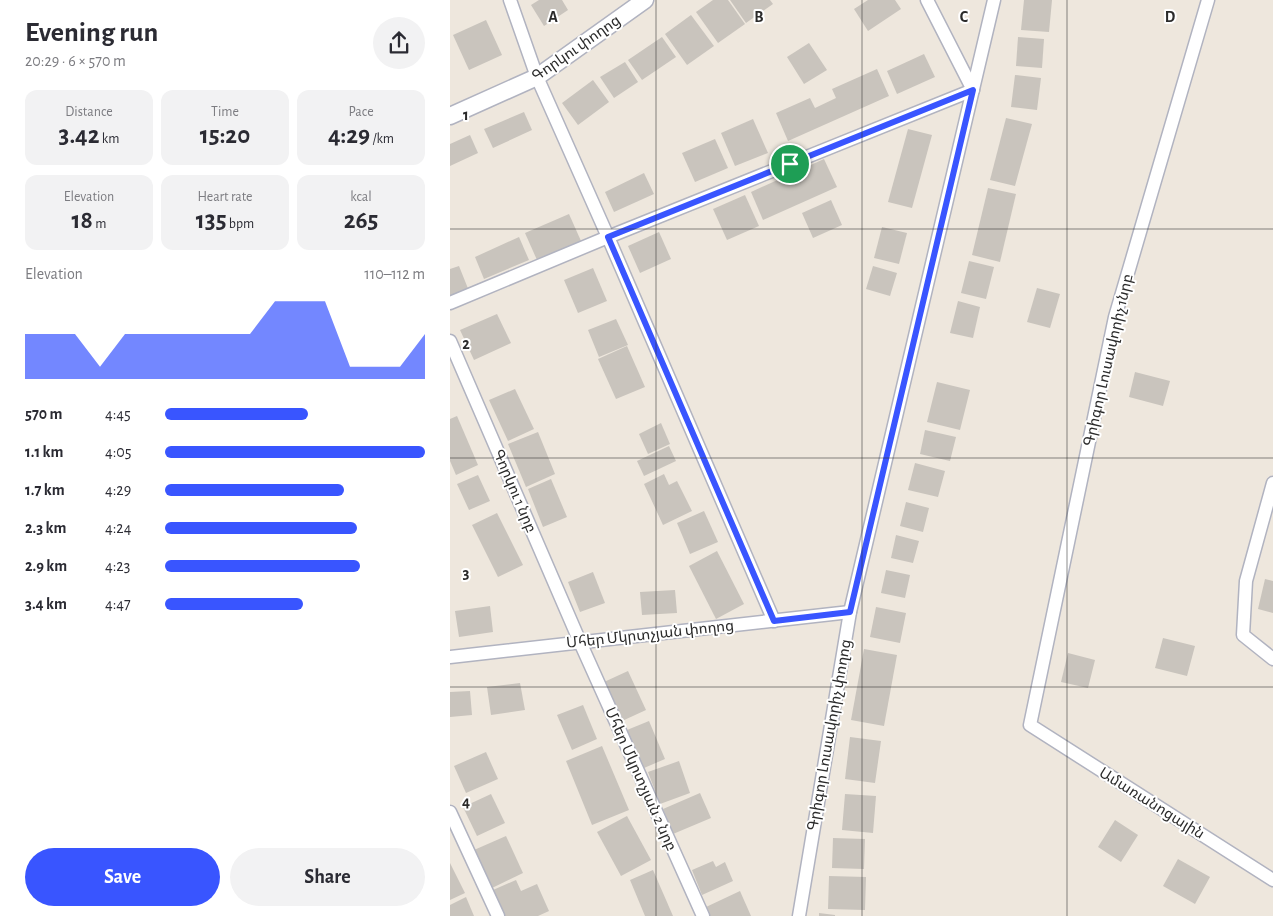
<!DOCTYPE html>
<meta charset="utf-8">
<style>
:root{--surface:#fff;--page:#f2f2f3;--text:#2b2b33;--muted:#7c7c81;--accent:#3955ff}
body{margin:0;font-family:"Alegreya Sans","Noto Sans Armenian",sans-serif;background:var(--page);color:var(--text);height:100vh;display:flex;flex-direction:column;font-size:19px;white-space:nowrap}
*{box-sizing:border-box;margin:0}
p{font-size:16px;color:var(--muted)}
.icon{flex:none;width:28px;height:28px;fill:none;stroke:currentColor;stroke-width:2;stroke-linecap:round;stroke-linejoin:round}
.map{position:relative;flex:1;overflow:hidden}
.drawer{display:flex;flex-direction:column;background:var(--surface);width:450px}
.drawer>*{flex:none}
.pin{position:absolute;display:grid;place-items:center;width:42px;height:42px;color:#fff;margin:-21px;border:2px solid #fff;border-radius:50%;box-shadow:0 1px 5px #0007}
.round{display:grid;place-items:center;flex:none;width:52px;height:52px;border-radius:26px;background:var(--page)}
.head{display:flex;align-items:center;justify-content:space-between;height:85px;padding:0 25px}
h1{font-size:28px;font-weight:600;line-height:38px}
.metrics{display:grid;grid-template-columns:repeat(3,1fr);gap:8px;height:85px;padding:5px 25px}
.metrics div{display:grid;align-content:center;border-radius:12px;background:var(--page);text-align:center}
.metrics b{font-size:25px;font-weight:600}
.metrics small{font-size:14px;font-weight:400}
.metrics p{font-size:14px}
.chart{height:140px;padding:10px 25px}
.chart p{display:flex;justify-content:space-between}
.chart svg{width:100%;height:90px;margin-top:5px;fill:var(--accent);opacity:.7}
.cta{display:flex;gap:10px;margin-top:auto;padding:10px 25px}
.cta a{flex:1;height:58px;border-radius:30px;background:var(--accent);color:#fff;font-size:20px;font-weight:600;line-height:58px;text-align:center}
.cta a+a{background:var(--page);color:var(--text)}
ul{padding:0 25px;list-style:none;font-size:16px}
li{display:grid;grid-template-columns:80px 60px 1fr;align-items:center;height:38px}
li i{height:12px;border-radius:6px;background:var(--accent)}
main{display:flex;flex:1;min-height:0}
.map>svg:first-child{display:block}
.building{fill:#c9c4bd}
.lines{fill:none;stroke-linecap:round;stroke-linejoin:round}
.minor-casing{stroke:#b1b3c0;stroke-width:15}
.tertiary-casing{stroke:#b1b3c0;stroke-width:19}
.minor{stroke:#fff;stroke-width:12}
.tertiary{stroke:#fff;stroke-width:16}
.route-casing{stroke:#fff;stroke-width:10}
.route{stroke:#3955ff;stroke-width:6}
.grid{fill:none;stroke:#2b2b2b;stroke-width:1;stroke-opacity:0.55}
.labels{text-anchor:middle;stroke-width:4;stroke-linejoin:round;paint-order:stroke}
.street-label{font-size:15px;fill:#2b2b2b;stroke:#fff}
.grid-label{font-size:16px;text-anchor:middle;font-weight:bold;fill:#2b2b2b;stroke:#fff;stroke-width:4;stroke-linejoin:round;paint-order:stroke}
</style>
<main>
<section class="drawer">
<div class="head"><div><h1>Evening run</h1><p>20:29 · 6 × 570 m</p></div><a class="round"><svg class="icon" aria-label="share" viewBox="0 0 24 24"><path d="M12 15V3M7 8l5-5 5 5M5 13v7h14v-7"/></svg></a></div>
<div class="metrics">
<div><p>Distance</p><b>3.42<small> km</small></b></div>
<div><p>Time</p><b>15:20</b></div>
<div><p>Pace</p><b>4:29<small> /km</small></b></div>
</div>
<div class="metrics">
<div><p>Elevation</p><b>18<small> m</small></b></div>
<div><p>Heart rate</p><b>135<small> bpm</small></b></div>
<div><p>kcal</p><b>265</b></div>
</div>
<div class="chart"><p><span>Elevation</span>110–112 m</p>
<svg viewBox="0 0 160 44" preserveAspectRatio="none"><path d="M0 44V22L10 22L20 22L30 38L40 22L50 22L60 22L70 22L80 22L90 22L100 6L110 6L120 6L130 38L140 38L150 38L160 22V44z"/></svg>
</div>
<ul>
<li><b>570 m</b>4:45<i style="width:55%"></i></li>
<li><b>1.1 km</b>4:05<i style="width:100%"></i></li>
<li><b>1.7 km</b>4:29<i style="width:69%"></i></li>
<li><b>2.3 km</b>4:24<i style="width:74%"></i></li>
<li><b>2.9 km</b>4:23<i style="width:75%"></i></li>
<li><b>3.4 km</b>4:47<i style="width:53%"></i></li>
</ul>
<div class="cta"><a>Save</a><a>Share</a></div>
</section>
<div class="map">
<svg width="823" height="916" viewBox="0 0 823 916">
<rect width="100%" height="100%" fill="#eee7dd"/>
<g class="building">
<polygon points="89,0 112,0 118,10 94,26 81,5"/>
<polygon points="263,0 278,0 295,24 268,43 246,12"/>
<polygon points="280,0 320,0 323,4 296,23"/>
<polygon points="418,0 445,0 451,9 418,31 404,9"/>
<polygon points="574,0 602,0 599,32 571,30"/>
<polygon points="241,15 264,46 237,65 215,34"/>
<polygon points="36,20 52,55 19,70 3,35"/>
<polygon points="212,37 226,57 192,80 178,60"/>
<polygon points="568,37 594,39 592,68 566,66"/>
<polygon points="359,43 377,70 354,84 337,57"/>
<polygon points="474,54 485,77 447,94 437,71"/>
<polygon points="175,62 188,82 164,98 150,77"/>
<polygon points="427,69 439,96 338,141 326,113 360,98 365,108 386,98 382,89"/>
<polygon points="565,75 591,78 587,110 561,107"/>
<polygon points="143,80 159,102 128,125 112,103"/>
<polygon points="74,112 82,130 43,148 34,129"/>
<polygon points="556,118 582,124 565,186 540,180"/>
<polygon points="303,119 318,153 285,166 271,133"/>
<polygon points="458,129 482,135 462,208 438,202"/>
<polygon points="20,135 28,153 0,166 0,144"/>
<polygon points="265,139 278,168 245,182 232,153"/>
<polygon points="374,159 387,187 313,220 301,192"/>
<polygon points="194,173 204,194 164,212 155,192"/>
<polygon points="538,188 566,194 550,262 522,255"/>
<polygon points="295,195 309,226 277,240 263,209"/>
<polygon points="381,200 392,225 363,238 352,213"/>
<polygon points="119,214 131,241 87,260 75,233"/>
<polygon points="432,227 457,233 449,264 424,258"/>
<polygon points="209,232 221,259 190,273 178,246"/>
<polygon points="69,237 79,260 34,279 25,257"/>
<polygon points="519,261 544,267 536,299 511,293"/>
<polygon points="9,266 19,291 0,298 0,269"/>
<polygon points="423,266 447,273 440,296 416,289"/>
<polygon points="143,268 157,301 128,313 114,280"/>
<polygon points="587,288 610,294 600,328 577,322"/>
<polygon points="508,301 530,307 523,338 500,333"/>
<polygon points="47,314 61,343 24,360 10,330"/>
<polygon points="166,319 178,345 149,357 138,330"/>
<polygon points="177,346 195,387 166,399 148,359"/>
<polygon points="685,372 720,381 713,406 679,397"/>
<polygon points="487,382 520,390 510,430 477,422"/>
<polygon points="65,389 84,429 58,441 39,400"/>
<polygon points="7,416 28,465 6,475 0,461 0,419"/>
<polygon points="211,423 220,444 198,454 189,434"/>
<polygon points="475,430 506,437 500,461 470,454"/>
<polygon points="88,432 105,474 76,487 58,444"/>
<polygon points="219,446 226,461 194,476 187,461"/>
<polygon points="465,463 495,471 488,497 458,490"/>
<polygon points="214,474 219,485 227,481 242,511 213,525 194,484"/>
<polygon points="28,475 40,501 19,510 7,484"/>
<polygon points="101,479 117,517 93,527 78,489"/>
<polygon points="456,502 479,508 473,532 450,526"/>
<polygon points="254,511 268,542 240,554 227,523"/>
<polygon points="47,513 73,565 48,577 22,525"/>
<polygon points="446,535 469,541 463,563 441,558"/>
<polygon points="267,551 294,604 266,619 239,566"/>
<polygon points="436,570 460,575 455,598 431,593"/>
<polygon points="143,572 155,603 130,612 118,582"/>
<polygon points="815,579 823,581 823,613 808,609"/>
<polygon points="225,590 227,613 192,615 190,592"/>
<polygon points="40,606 43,632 9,637 5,611"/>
<polygon points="426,607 456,613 450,643 420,637"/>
<polygon points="713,638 745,646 737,676 705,668"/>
<polygon points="414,649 447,655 434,726 401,720"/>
<polygon points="618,653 645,660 638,688 611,682"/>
<polygon points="178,671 196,710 172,721 154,682"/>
<polygon points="70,683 75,710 41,715 37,687"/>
<polygon points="20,691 22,715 0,717 0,692"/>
<polygon points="133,705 147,739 122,750 107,715"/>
<polygon points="199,721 215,759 194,768 177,730"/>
<polygon points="400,737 431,741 425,783 395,779"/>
<polygon points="152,746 179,810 142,825 116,761"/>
<polygon points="36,752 48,779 16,793 4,766"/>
<polygon points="229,761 240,793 210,804 198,772"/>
<polygon points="250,793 261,818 223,834 213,809"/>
<polygon points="41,794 55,823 27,836 13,807"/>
<polygon points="395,794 426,796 423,833 392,830"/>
<polygon points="177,816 201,860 171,876 147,832"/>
<polygon points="665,820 688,835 671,862 648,847"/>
<polygon points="56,836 73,873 42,888 24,850"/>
<polygon points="383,838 415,839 414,869 382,868"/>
<polygon points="728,859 760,877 745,904 713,886"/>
<polygon points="263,861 266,867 275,862 283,881 252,895 242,870"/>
<polygon points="0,863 15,893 0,900"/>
<polygon points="203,870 223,916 195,916 180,880"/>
<polygon points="379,876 416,877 415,910 378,909"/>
<polygon points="66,880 71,891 87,884 99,911 88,916 55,916 43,890"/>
<polygon points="290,891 301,916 260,916 256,907"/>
<polygon points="16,897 24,916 0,916 0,905"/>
<polygon points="369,913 385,915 385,916 369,916"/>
</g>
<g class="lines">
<defs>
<g id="minor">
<polyline points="60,0 87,77 158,237 324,621"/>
<polyline points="758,0 665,317 580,725 823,880"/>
<polyline points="0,303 158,237 523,90 477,0"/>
<polyline points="0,341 130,642 253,916"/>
<polyline points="823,483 796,581 793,635 823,659"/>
<polyline points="0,657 400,612"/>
<polyline points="0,812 48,916"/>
<polyline points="349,916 400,612 544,0"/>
</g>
<polyline id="tertiary" points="0,116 87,77 195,0"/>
</defs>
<use href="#minor" class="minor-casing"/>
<use href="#tertiary" class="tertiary-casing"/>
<use href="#minor" class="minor"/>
<use href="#tertiary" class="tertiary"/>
</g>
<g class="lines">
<defs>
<polygon id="route" points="523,90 400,612 324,621 158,237"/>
</defs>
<use href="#route" class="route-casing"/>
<use href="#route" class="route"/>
</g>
<path class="grid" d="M206,0V916M412,0V916M617,0V916M0,229H823M0,458H823M0,687H823"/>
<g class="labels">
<g class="street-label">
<text transform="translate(126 48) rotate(-35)" y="5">Գորկու փողոց</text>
<text transform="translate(658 360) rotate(-77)" y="5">Գրիգոր Լուսավորիչ 1նրբ</text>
<text transform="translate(65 491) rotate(67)" y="5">Գորկու 1 նրբ</text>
<text transform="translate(200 634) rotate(-6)" y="5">Մհեր Մկրտչյան փողոց</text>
<text transform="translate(379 735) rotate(-80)" y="5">Գրիգոր Լուսավորիչ փողոց</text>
<text transform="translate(191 779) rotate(66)" y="5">Մհեր Մկրտչյան 2 նրբ</text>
<text transform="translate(702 803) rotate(32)" y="5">Ամառանոցային</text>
</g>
</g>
<g class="grid-label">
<text x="103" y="22">A</text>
<text x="309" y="22">B</text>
<text x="514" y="22">C</text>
<text x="720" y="22">D</text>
<text x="16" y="120">1</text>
<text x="16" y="349">2</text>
<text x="16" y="578">3</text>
<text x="16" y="807">4</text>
</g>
</svg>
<div class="pin" style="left:340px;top:164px;background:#1e9e55"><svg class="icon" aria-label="arrive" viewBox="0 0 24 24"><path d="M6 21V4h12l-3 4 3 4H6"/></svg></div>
</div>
</main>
